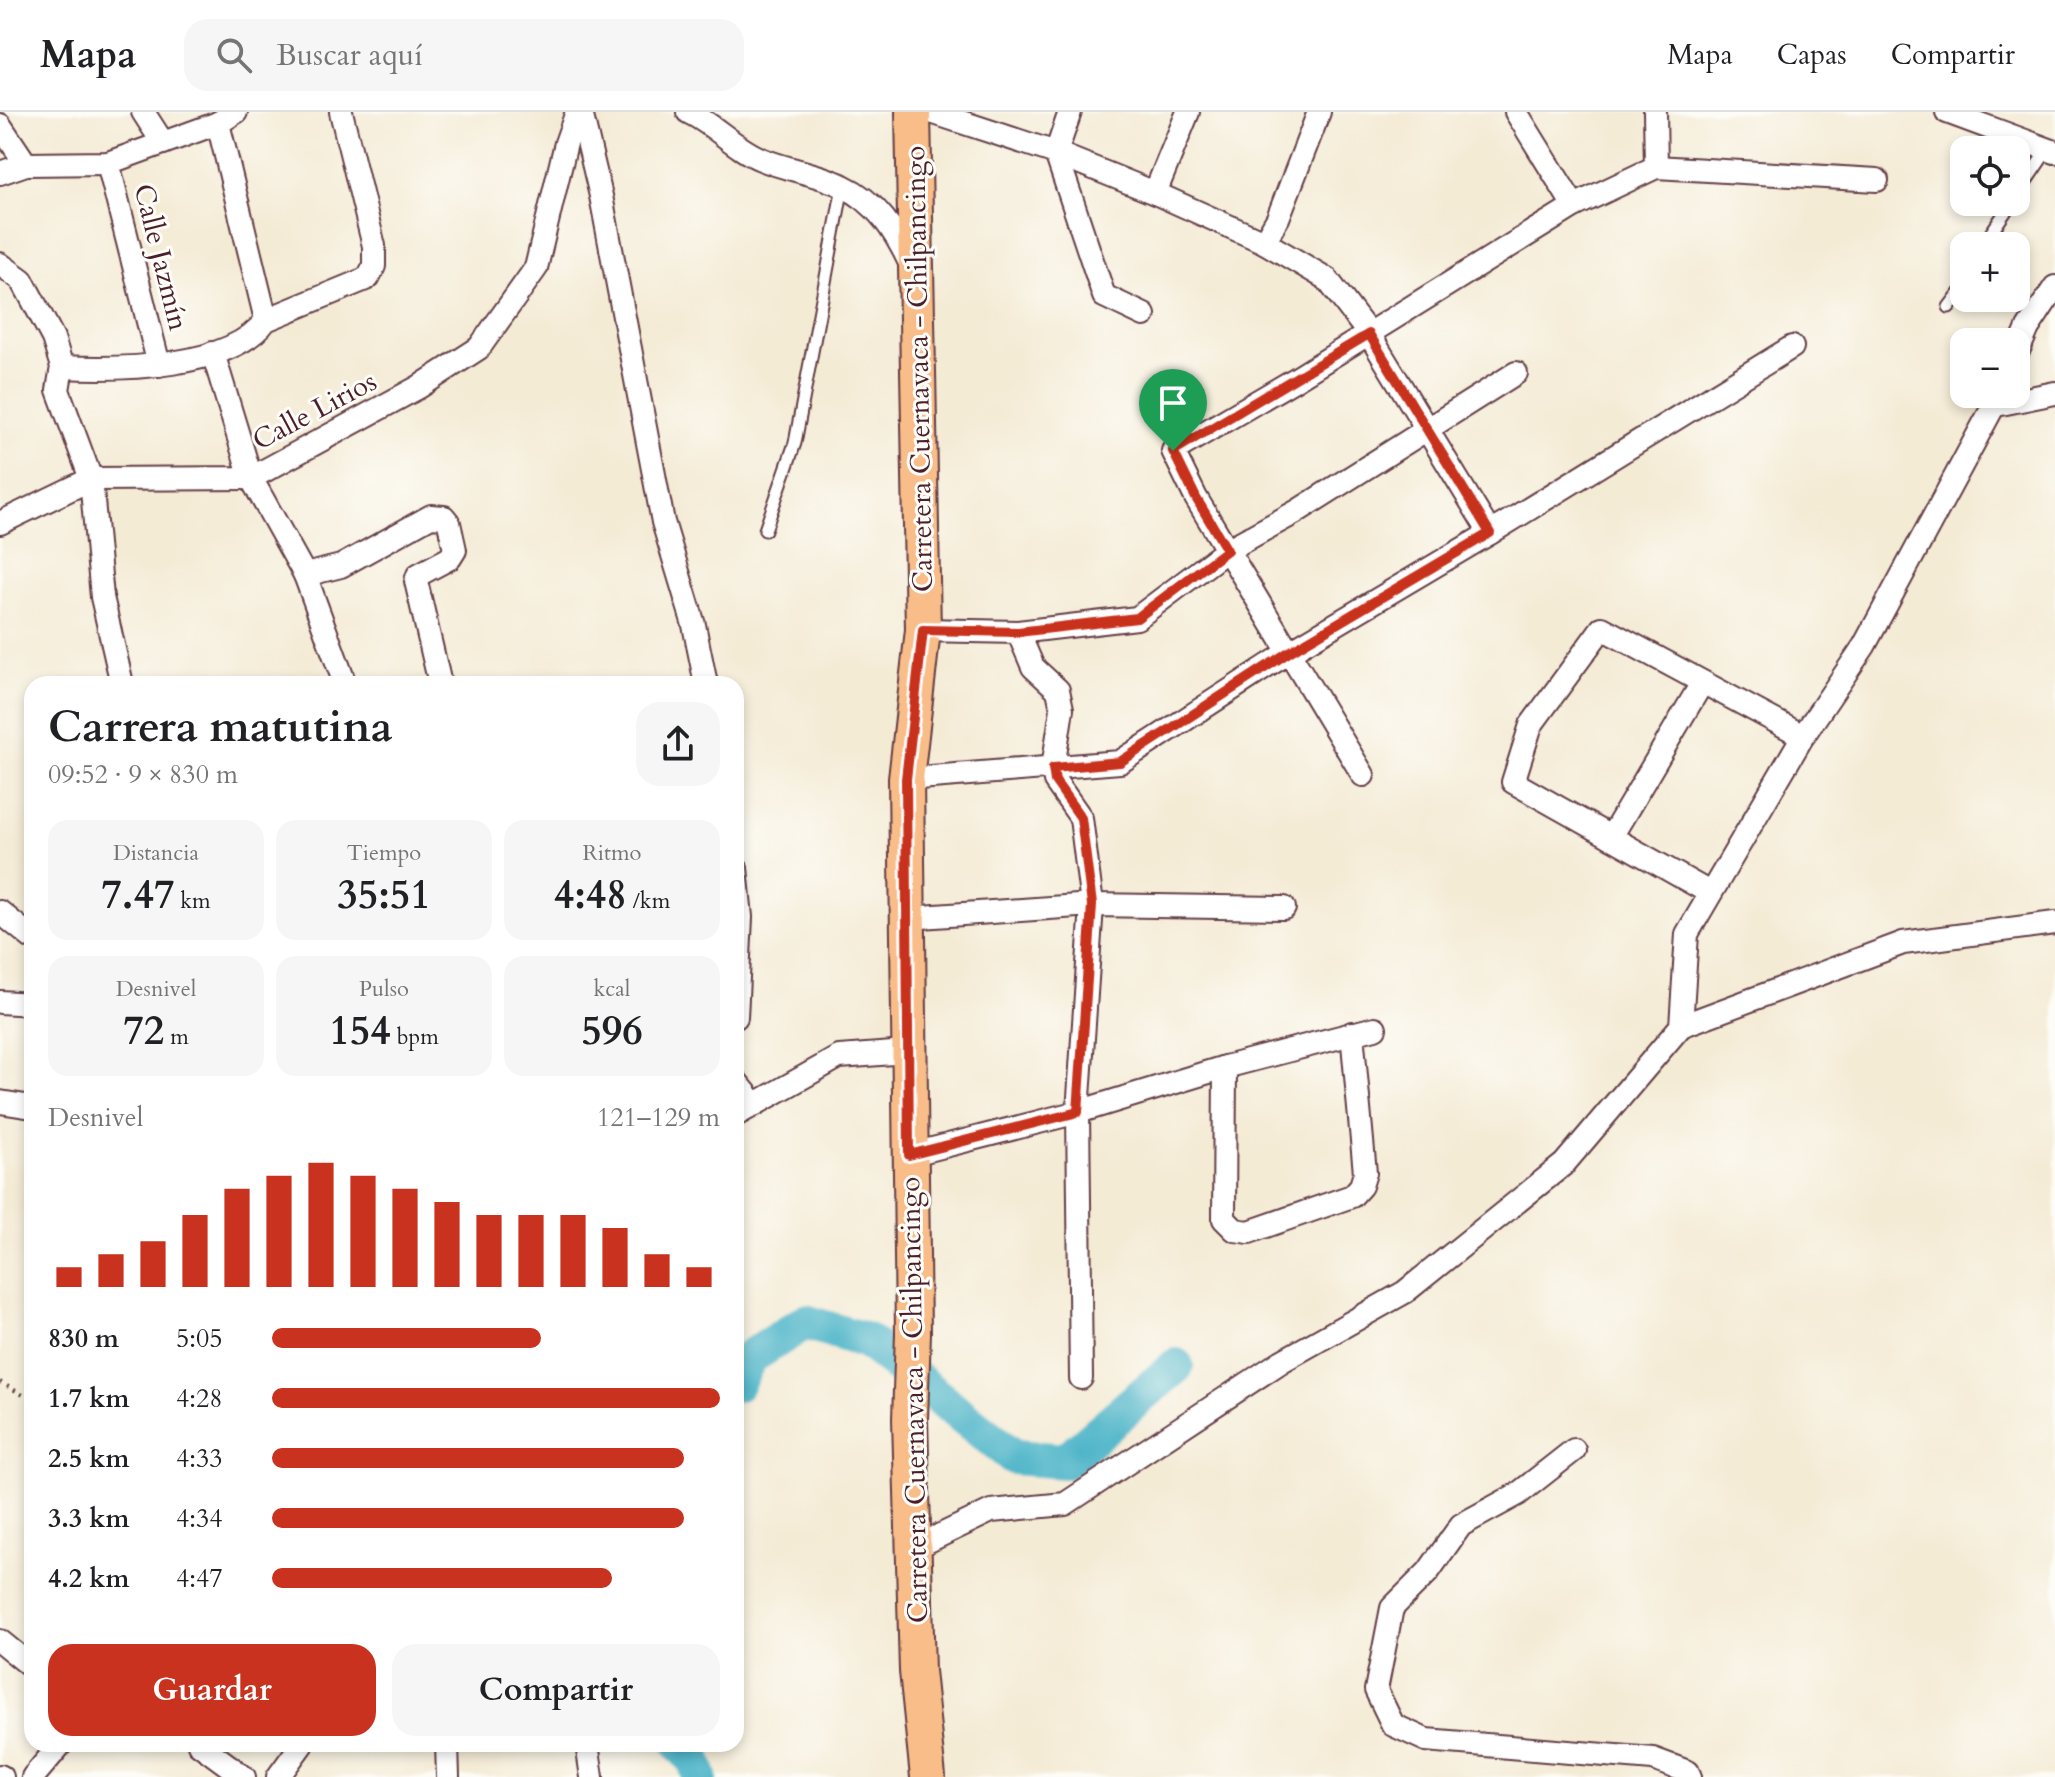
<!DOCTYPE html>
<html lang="es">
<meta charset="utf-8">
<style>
:root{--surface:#fff;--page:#f6f6f6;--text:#202124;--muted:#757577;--line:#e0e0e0;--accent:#c8321e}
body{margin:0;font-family:Cardo,serif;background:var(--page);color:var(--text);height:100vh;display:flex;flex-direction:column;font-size:30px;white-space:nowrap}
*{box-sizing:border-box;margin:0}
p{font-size:26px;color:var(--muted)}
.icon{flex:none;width:44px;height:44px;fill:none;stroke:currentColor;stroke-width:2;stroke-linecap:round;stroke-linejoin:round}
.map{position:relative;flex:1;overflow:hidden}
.side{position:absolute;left:24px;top:564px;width:720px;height:1076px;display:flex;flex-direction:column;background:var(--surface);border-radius:24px;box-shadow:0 4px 12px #0003}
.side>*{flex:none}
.fabs{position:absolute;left:1950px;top:24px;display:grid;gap:16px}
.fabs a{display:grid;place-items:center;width:80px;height:80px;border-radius:16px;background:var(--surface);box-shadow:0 4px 12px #0003;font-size:40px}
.pin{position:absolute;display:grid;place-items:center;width:68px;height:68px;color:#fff;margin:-82px -34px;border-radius:50% 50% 50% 0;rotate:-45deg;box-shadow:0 0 8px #0007}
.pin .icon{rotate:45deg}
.round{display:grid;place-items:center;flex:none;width:84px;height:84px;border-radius:24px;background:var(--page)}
.summary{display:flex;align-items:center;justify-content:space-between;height:136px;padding:0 24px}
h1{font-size:44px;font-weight:600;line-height:60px}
.stats{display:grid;grid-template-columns:repeat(3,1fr);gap:12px;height:136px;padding:8px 24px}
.stats div{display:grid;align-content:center;border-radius:20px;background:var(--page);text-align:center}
.stats b{font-size:40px;font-weight:600}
.stats small{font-size:22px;font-weight:400}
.stats p{font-size:22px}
.chart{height:224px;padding:16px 24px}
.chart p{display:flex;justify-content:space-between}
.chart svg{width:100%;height:144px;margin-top:8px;stroke:var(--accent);stroke-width:6}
.button{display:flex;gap:16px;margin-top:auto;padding:16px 24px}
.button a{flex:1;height:92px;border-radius:24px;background:var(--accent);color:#fff;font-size:32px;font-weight:600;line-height:92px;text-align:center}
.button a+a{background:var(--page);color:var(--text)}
ul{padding:0 24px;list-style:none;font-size:26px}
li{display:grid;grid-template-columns:128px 96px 1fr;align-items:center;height:60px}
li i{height:20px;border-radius:10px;background:var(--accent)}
header{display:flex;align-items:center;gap:48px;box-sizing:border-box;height:112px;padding:0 40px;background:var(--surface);border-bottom:2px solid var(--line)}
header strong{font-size:38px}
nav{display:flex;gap:44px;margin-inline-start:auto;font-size:28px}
.search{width:560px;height:72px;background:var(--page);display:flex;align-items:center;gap:20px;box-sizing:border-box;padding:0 28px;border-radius:24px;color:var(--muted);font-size:30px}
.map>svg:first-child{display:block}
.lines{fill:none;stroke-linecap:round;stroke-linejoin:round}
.river{stroke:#49b3c7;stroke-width:36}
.service-casing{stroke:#643e44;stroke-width:15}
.minor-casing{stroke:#643e44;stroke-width:26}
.primary-casing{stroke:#643e44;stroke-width:38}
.path{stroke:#643e44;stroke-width:4;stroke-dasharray:2 6;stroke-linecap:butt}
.service{stroke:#fff;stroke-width:11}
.minor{stroke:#fff;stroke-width:22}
.primary{stroke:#f8bd89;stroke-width:34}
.route-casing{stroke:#fff;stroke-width:16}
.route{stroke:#c8321e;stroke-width:10}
.labels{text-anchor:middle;stroke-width:6;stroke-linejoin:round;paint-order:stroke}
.street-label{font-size:28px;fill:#4a1f2b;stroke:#fdfcf7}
</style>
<header>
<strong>Mapa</strong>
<div class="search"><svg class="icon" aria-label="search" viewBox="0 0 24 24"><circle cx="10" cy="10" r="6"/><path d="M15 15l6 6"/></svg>Buscar aquí</div>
<nav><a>Mapa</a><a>Capas</a><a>Compartir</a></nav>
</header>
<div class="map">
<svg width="2055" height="1665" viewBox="0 0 2055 1665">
<rect width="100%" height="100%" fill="#fdfcf7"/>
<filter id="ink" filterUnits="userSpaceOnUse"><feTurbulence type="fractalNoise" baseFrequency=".0125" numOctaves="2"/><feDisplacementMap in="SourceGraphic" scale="16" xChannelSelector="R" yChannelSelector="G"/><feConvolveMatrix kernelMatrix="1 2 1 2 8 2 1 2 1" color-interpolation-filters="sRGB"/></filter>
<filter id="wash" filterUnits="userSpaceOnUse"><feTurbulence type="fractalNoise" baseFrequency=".006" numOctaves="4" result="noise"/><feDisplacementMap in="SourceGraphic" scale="32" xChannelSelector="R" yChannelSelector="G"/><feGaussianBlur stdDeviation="1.8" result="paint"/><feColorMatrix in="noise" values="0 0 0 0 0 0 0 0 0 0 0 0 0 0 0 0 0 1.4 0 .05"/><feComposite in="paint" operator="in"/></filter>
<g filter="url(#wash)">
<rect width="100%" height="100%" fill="#f4ebd5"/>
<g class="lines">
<g class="river">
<polyline points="736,1272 750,1245 805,1210 867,1229 1014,1345 1065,1349 1176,1254"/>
<polyline points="680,1632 695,1649 700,1665"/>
</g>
</g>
</g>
<g filter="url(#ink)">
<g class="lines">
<defs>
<g id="service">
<polyline points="2016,84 2048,37"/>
<polyline points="1987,134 1991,121 2012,90"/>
<polyline points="1949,195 1964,175"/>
<polyline points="765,418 795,331 843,74"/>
</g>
<g id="minor">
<polyline points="143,0 163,31"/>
<polyline points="581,0 601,84 663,410 694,513 706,572"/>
<path d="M688,0C714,12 734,36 761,47C787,58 817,61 843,74C877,90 895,119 910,151"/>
<polyline points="931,0 1056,41 1155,81 1264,130 1327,167 1369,222 1490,421"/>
<polyline points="1070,0 1056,41 1104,184 1144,203"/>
<polyline points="1516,0 1574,94"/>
<polyline points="1655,0 1656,55"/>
<polyline points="1947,0 2055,40"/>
<polyline points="218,11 266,208"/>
<polyline points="0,13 26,52"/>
<polyline points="108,51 159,253"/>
<polyline points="0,61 26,52 108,51 218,11 236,0"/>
<polyline points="1155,81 1188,0"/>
<polyline points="1264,130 1278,106 1319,0"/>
<polyline points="0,152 22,168 53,226 62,255 58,278 91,367 102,485 122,572"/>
<polyline points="213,241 251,366 305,463 345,572"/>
<polyline points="2016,244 2028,216 2055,175"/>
<path d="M62,255C117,258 231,257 266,208L368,166L374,154V134L341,0"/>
<polyline points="1996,293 2055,281"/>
<polyline points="0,411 91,367 251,366 419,275 479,236 536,156 566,31 577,0"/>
<polyline points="305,463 341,454 431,404 444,405 449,411 455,438 450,446 418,463 416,469 440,572"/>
<polyline points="923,518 1018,520 1033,555 1058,578 1062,597 1053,656 1055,669 1081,706 1092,793 1078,1000 1081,1266"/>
<polyline points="1018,520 1137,506 1227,438 1296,400 1516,261"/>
<polyline points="1363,663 1196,386 1173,339 1294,268 1574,94 1656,55 1877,68"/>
<polyline points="906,667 1120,650 1289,540 1490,421 1792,235"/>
<polyline points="1611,725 1702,571"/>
<polyline points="736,756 741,805 736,905"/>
<polyline points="1710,781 1513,670 1531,613 1602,516 1803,624"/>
<polyline points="0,800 32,826"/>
<polyline points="907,806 1092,793 1284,796"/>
<polyline points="0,890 32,892"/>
<polyline points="1681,914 1903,831 2055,811"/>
<polyline points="1225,955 1224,1107 1235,1118 1249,1120 1352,1084 1361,1074 1365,1061 1352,921"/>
<polyline points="736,969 755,992"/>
<polyline points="0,990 32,995"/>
<polyline points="736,1003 839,945 907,940"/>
<polyline points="909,1043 1078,1000 1225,955 1375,916"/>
<polyline points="1574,1338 1518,1382 1461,1413 1428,1460 1392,1496 1376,1578 1393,1613 1426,1628 1653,1647 1688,1660 1690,1665"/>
<polyline points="916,1435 991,1399 1065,1392 1282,1249 1405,1180 1564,1052 1681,914 1687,822 1803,624 1864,534 2000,282"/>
<polyline points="0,1529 32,1555"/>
<polyline points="199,1632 244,1665"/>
<polyline points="447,1632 448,1665"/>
<polyline points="587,1632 592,1665"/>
<polyline points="0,1664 2,1665"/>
<polyline points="33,1665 61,1632"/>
<polyline points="278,1665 302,1632"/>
</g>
<polyline id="primary" points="913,0 923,518 906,667 913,1221 910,1307 917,1559 928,1665"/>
</defs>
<use href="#service" class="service-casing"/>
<use href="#minor" class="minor-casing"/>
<use href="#primary" class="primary-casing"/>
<polyline class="path" points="0,1270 32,1288"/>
<use href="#service" class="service"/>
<use href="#minor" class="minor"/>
<use href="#primary" class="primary"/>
</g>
</g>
<g class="lines" filter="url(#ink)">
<defs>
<polygon id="route" points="1369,222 1490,421 1289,540 1120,650 1053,656 1055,669 1081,706 1092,793 1078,1000 909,1043 906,667 923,518 1018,520 1137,506 1227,438 1196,386 1173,339"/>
</defs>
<use href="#route" class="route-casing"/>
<use href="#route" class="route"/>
</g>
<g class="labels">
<g class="street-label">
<text transform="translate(162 145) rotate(76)" y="10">Calle Jazmín</text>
<text transform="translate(918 257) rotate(-91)" y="10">Carretera Cuernavaca - Chilpancingo</text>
<text transform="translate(314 298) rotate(-28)" y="10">Calle Lirios</text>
<text transform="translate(913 1288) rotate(-91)" y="10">Carretera Cuernavaca - Chilpancingo</text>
</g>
</g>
</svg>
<div class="fabs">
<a><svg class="icon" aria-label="locate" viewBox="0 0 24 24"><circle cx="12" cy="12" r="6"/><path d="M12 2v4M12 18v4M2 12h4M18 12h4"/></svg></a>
<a>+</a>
<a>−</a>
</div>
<div class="pin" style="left:1173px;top:339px;background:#1e9e55"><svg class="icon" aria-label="arrive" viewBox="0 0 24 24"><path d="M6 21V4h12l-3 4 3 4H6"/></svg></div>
<section class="side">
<div class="summary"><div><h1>Carrera matutina</h1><p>09:52 · 9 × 830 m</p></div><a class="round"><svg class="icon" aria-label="share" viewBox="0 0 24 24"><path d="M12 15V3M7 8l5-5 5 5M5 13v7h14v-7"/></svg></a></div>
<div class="stats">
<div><p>Distancia</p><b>7.47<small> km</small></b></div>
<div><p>Tiempo</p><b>35:51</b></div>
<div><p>Ritmo</p><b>4:48<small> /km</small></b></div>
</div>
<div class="stats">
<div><p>Desnivel</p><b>72<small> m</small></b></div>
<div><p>Pulso</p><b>154<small> bpm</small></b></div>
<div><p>kcal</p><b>596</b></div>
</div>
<div class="chart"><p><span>Desnivel</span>121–129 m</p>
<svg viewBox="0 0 160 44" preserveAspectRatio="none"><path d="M5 44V38M15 44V34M25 44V30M35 44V22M45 44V14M55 44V10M65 44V6M75 44V10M85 44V14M95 44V18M105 44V22M115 44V22M125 44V22M135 44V26M145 44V34M155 44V38"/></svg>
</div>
<ul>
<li><b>830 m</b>5:05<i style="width:60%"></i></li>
<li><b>1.7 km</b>4:28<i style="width:100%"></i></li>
<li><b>2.5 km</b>4:33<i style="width:92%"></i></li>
<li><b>3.3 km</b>4:34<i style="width:92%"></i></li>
<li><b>4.2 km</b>4:47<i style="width:76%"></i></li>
</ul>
<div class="button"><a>Guardar</a><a>Compartir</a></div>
</section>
</div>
